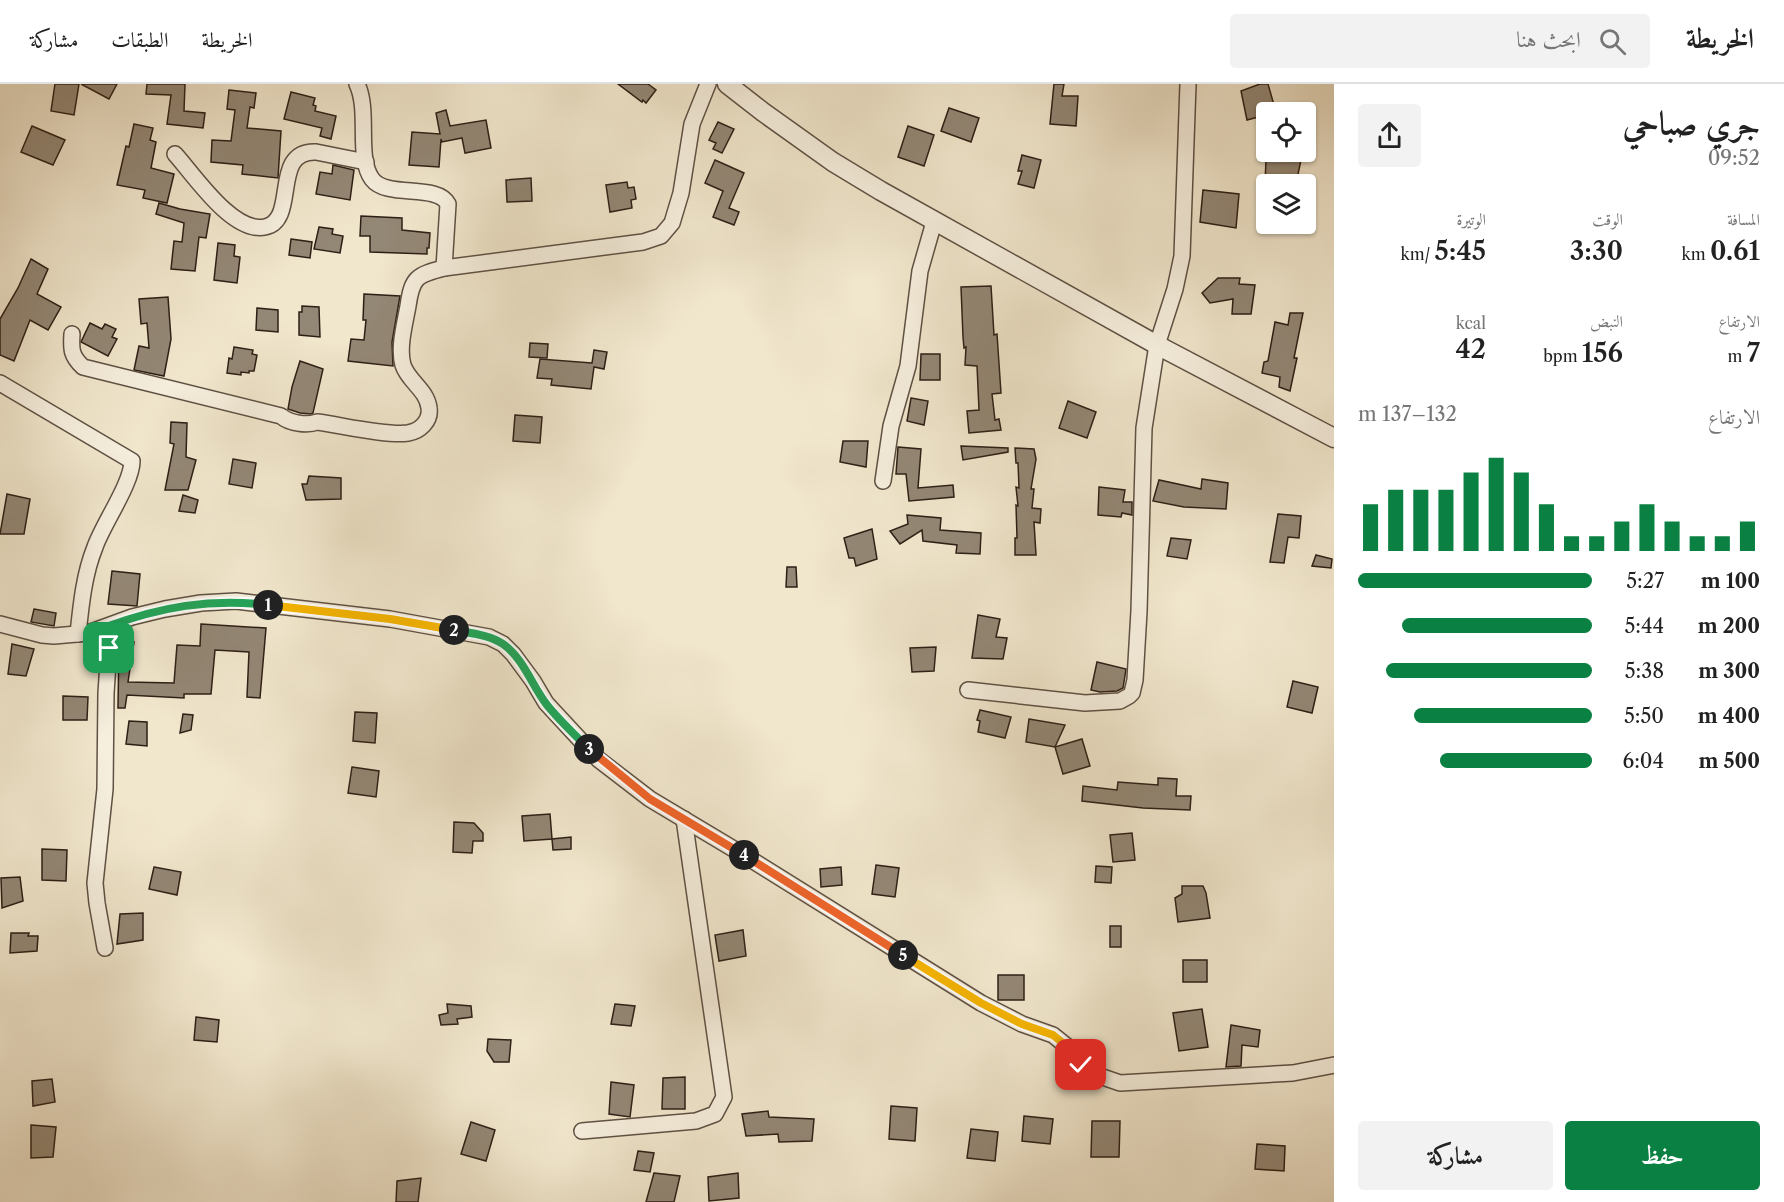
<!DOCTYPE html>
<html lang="ar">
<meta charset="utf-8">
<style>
:root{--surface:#fff;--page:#f2f2f2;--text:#222;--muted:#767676;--line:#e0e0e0;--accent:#0b8043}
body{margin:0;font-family:"Libre Caslon Text",Amiri,serif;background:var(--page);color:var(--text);direction:rtl;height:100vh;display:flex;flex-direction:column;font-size:22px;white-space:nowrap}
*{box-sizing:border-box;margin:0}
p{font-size:20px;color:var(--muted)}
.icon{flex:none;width:33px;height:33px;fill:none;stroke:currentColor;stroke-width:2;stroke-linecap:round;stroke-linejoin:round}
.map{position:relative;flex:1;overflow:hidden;direction:ltr}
.drawer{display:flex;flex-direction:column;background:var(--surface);width:450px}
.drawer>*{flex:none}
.tools{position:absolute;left:1256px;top:18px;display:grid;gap:12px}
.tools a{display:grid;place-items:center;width:60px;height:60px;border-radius:6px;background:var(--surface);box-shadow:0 2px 4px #0004;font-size:30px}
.pin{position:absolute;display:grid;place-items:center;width:51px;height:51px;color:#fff;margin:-26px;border-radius:12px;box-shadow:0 3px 9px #0006}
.km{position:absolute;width:30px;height:30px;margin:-15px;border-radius:50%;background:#222;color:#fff;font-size:16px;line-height:30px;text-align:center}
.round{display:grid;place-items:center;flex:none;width:63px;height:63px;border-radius:6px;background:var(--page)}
.summary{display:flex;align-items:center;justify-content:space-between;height:102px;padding:0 24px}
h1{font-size:33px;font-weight:600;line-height:45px}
.stats{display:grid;grid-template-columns:repeat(3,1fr);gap:9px;height:102px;padding:6px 24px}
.stats div{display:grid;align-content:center}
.stats b{font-size:26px;font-weight:600}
.stats small{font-size:16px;font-weight:400}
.stats p{font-size:16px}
.chart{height:168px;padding:12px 24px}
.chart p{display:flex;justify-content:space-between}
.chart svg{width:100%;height:108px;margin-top:6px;stroke:var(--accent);stroke-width:6}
.primary-button{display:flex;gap:12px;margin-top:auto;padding:12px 24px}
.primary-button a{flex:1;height:69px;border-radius:6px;background:var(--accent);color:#fff;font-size:24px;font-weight:600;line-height:69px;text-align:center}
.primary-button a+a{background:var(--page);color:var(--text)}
ul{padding:0 24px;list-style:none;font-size:20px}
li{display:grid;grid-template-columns:96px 72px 1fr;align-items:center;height:45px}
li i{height:15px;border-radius:8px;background:var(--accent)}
header{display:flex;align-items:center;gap:36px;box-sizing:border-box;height:84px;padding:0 30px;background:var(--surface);border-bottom:2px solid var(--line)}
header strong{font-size:28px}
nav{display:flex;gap:33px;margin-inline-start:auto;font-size:21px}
.search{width:420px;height:54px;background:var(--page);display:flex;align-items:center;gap:15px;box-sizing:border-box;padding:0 21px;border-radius:6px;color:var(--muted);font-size:22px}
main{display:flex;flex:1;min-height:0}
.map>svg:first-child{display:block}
.building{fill:#938775;stroke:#2e1f16;stroke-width:1.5}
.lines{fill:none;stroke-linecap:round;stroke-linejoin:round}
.minor-casing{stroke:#5f5144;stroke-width:18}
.tertiary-casing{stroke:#5f5144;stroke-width:21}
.minor{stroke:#f6efde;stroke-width:15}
.tertiary{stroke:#f6efde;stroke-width:18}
.split-1-casing{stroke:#fff;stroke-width:12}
.split-2-casing{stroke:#fff;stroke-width:12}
.split-3-casing{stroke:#fff;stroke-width:12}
.split-4-casing{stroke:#fff;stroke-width:12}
.split-5-casing{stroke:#fff;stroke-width:12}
.split-6-casing{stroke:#fff;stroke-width:12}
.split-1{stroke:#22a559;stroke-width:8}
.split-2{stroke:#f5b400;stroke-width:8}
.split-3{stroke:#22a559;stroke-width:8}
.split-4{stroke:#f0652b;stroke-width:8}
.split-5{stroke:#f0652b;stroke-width:8}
.split-6{stroke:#f5b400;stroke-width:8}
</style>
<header>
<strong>الخريطة</strong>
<div class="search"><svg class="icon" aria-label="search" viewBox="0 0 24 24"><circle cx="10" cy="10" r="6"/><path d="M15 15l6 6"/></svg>ابحث هنا</div>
<nav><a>الخريطة</a><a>الطبقات</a><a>مشاركة</a></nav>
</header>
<main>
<section class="drawer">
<div class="summary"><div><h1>جري صباحي</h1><p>09:52</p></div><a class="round"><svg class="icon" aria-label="share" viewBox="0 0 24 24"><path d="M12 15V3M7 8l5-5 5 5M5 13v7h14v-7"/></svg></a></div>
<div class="stats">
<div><p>المسافة</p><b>0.61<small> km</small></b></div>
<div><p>الوقت</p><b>3:30</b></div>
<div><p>الوتيرة</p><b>5:45<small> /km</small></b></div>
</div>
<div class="stats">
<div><p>الارتفاع</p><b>7<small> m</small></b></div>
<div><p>النبض</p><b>156<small> bpm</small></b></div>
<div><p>kcal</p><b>42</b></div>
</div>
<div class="chart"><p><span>الارتفاع</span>132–137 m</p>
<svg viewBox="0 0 160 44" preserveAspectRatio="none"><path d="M5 44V25M15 44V19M25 44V19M35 44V19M45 44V12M55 44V6M65 44V12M75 44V25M85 44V38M95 44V38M105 44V32M115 44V25M125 44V32M135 44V38M145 44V38M155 44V32"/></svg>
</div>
<ul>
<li><b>100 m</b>5:27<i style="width:100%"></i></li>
<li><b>200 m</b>5:44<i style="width:81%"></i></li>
<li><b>300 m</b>5:38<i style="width:88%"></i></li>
<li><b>400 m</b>5:50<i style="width:76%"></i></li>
<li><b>500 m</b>6:04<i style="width:65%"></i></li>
</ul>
<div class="primary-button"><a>حفظ</a><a>مشاركة</a></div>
</section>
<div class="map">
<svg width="1334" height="1118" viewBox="0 0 1334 1118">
<rect width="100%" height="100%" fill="#f1e7cd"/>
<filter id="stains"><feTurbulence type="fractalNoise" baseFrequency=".00333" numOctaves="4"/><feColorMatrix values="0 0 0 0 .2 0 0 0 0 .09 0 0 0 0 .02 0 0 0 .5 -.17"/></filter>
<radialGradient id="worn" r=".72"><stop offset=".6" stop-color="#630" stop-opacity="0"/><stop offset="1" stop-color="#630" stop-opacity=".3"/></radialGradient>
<g class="building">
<polygon points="55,0 79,0 74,31 51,27"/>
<polygon points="81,0 117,0 109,15"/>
<polygon points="147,0 185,0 184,27 205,29 203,44 167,40 171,11 146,10"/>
<polygon points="618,0 648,0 656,6 646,19 643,16 642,18"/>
<polygon points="1054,0 1064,0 1062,12 1078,12 1076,42 1050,40"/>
<polygon points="1260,0 1268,0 1276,28 1266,28 1266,31 1247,36 1241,7"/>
<polygon points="229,6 256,9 254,24 250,23 247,44 281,47 278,94 242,90 243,81 211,78 212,56 231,57 235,26 227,25"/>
<polygon points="291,8 315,14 313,21 316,22 315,27 336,32 331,55 320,52 322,44 284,35"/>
<polygon points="949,24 979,34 971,58 941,47"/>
<polygon points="446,26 450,42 486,36 491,64 465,69 462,54 442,58 441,55 439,83 409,81 412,48 440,50 436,29"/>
<polygon points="718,38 734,45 722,69 713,65 716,59 709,56"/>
<polygon points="134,40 153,44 150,56 156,58 151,84 174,90 167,119 143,114 145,106 117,101 126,62 129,63"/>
<polygon points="32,42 65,56 53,81 21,68"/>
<polygon points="908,42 934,51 924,82 898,73"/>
<polygon points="1022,71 1041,76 1034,104 1018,100 1022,87 1018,87"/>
<polygon points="1266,75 1301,76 1296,100 1265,100"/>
<polygon points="715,76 744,89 729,124 739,128 734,141 713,133 723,107 705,99"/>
<polygon points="333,81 354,86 350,116 316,110 320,88 332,90"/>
<polygon points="531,94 532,117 507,118 506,96"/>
<polygon points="627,98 628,104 634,103 636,115 631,116 632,124 610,128 606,101"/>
<polygon points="1203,106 1239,110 1236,144 1200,138"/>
<polygon points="159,119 180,125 210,130 206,154 199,153 195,187 171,185 174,157 182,158 184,139 156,130"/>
<polygon points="361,132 402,134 402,146 430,149 429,164 427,164 427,170 370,168 370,152 360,152"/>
<polygon points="319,143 333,145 332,150 343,152 340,169 314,165"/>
<polygon points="291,155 312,158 310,174 289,171"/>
<polygon points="218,159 235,161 234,172 240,173 237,199 214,196"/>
<polygon points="31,175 48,185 37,210 61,223 48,246 30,236 14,277 0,271 0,235 18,204"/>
<polygon points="1218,194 1240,194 1239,200 1255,201 1251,230 1232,230 1233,215 1210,219 1202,209"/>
<polygon points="991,202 994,251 997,250 1001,309 992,310 995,336 999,335 1001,346 969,349 967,327 979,326 977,282 965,281 966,263 964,264 963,253 961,203"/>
<polygon points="364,210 400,212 392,258 393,282 348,277 351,255 364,256 366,236 363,236"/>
<polygon points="168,213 171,255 164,292 134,286 139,262 149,264 147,239 141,240 139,215"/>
<polygon points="302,222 319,223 320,253 299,251 299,228 302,228"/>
<polygon points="257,224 278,226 278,248 256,246"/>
<polygon points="1290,229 1303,229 1294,274 1297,274 1290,307 1279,303 1280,293 1262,289 1264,278 1268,277 1275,238 1288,241"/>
<polygon points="90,239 102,245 105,240 116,245 112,253 117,255 108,272 81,258"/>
<polygon points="530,259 548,260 547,274 529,273"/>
<polygon points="234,263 253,266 252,270 257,271 254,287 249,287 249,289 241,288 241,291 227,289 229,274 232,275"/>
<polygon points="594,266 607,268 604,285 594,283 591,305 551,301 552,295 537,294 540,275 592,279"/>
<polygon points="921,270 940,270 940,296 920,296"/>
<polygon points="300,277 323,285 313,329 311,330 300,329 288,325 292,303"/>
<polygon points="911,314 928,317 924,341 907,337"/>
<polygon points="1068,317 1096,328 1087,354 1059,344"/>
<polygon points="515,331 542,333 540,359 513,357"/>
<polygon points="171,338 187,339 186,373 196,376 188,406 165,406 174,360 170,359"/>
<polygon points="843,357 868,357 866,383 840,378"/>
<polygon points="961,362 1008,364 1008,368 963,376"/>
<polygon points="898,363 921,365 918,404 953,401 954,413 909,417 906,390 896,390"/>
<polygon points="1015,364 1034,365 1036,375 1031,405 1034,405 1032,424 1041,425 1040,439 1034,438 1036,471 1015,471 1015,454 1017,454 1016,421 1018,422 1016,403 1019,404 1018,379 1016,379"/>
<polygon points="233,375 256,379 252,404 229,400"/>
<polygon points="309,392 341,394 341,415 306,416 302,400 307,400"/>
<polygon points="1202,395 1228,399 1226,425 1184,423 1153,417 1159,396 1201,405"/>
<polygon points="1099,403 1125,406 1123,418 1132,418 1132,431 1122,429 1121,433 1098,431"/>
<polygon points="7,410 30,415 24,450 0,450"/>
<polygon points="183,411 198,416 195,429 179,427"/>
<polygon points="1278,430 1301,432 1299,454 1288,453 1284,479 1270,478"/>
<polygon points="907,431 941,434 940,446 981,449 980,470 956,469 957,461 923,457 922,446 900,460 890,447 908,440"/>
<polygon points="872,445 877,475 856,482 854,474 849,474 844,454"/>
<polygon points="1171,454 1191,456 1187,475 1167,472"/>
<polygon points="1316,471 1332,475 1331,484 1312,482"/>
<polygon points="787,483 796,483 797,503 786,503"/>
<polygon points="112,487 140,490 137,522 108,520"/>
<polygon points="34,525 56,529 54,542 31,538"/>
<polygon points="978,531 1000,535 996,553 1007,554 1003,575 972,574"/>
<polygon points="201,540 266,544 260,614 247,613 249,568 215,566 211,610 184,610 184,614 127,611 125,624 118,624 119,559 134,558 128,598 174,599 177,561 200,562"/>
<polygon points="12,560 34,565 26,592 8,590"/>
<polygon points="936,563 934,587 912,588 910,564"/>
<polygon points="1097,578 1126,585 1123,604 1117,607 1100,608 1091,606"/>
<polygon points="1293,597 1318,603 1312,629 1287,623"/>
<polygon points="63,612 88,613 87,636 63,636"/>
<polygon points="980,626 1011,633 1005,654 978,648 980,637 977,636"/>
<polygon points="355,628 377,629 375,659 353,657"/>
<polygon points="183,630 193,631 191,646 180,649"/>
<polygon points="1029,635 1065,641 1055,663 1026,658"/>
<polygon points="129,637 147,638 147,662 126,660"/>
<polygon points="1082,655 1090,682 1063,690 1055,663"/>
<polygon points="352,683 379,687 376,713 348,709"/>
<polygon points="1158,694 1177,695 1176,712 1191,712 1190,726 1143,724 1082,717 1083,702 1117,706 1118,698 1158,701"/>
<polygon points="550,730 552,755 524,757 522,732"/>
<polygon points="454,738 474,739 483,749 483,757 473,757 472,769 453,768"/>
<polygon points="1132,749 1135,776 1113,778 1110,751"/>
<polygon points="571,753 571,765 553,766 552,755"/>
<polygon points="42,765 67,766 66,797 42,796"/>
<polygon points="876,781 899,784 895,813 872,810"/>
<polygon points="1096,782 1112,783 1111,799 1095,798"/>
<polygon points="154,783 181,788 177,811 149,805"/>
<polygon points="841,783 842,801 821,803 820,785"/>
<polygon points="20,793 23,817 2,824 1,794"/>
<polygon points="1182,802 1203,802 1206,809 1210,834 1178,838 1175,814 1182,810"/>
<polygon points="143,829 143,856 117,860 120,830"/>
<rect x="1110" y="842" width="11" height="21"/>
<polygon points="743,846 746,872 719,877 715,851"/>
<polygon points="11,849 29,849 28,852 38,852 37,867 10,869"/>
<rect x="1183" y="876" width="24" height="22"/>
<rect x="998" y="891" width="26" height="25"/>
<polygon points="447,920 471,922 472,933 457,935 458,940 441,941 439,931 448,929"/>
<polygon points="615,920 635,922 631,942 611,940"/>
<polygon points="1202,925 1208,963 1179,967 1173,929"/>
<polygon points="196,933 219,936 217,958 194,956"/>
<polygon points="1231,941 1260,946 1258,963 1242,961 1241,982 1226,983"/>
<polygon points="488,955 511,956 509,978 494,978 487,967"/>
<polygon points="685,993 685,1025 662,1025 663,994"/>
<polygon points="52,995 55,1018 33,1022 32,997"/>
<polygon points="611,998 634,1001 630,1033 609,1030"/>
<polygon points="891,1022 917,1024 915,1057 889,1055"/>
<polygon points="768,1027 769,1033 814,1035 812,1057 779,1058 778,1050 746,1052 742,1030"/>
<polygon points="1024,1032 1053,1035 1050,1060 1022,1057"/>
<polygon points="1092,1037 1120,1037 1119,1073 1091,1073"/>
<polygon points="471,1038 495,1046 486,1077 461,1070"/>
<polygon points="31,1041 56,1043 53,1073 31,1074"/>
<polygon points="971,1045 998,1048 995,1077 967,1074"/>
<polygon points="1257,1060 1285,1062 1284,1087 1255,1085"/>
<polygon points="638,1067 654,1069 650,1088 634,1086"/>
<polygon points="654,1089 680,1092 674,1118 646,1118"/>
<polygon points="738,1089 739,1114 709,1117 708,1093"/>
<polygon points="421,1094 418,1118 396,1118 397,1097"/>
</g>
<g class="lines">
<defs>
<g id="minor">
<path d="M357,0C370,27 356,73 372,95C387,115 437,99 448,120L444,184"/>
<path d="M175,70C194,91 233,150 265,143C299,136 270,66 316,68L366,78"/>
<path d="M72,250C71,265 71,272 83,283L281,332C289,339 307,342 317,338C341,341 386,352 408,349C420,347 431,337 429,324C427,306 408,297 403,281C398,264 405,239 408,222C412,193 417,191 444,184L643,158L661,152L672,139L681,109L692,40L708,0"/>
<path d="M0,299L132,377C132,399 103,440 95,463C84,490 81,521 78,550"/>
<polyline points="883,397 891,342 908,282 920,187 934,138"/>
<polyline points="0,540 42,551 54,552 88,549 132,533 165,525 201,519 236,517 390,535 489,553 503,560 513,570 533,597 546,619 598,675 650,715 747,773 981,919 1022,940 1053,951 1074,968 1081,981 1094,990 1120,999 1293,989 1334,981"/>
<polyline points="968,606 1085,619 1120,617 1129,612 1132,609 1135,596 1139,527 1144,344 1157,261 1175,205 1182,172 1188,0"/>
<polyline points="105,864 97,819 95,799 105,705 106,609 109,564 106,543"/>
<polyline points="582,1047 696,1037 715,1030 724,1013 684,735"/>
</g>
<polyline id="tertiary" points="727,0 763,28 833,78 881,107 1157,261 1334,354"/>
</defs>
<use href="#minor" class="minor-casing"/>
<use href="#tertiary" class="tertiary-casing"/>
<use href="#minor" class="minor"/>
<use href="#tertiary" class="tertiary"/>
</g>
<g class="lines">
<defs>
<path id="split-1" d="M109,564L106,543C160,523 210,514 268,521"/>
<polyline id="split-2" points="268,521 390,535 454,546"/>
<path id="split-3" d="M454,546C470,549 490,551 503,560C524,575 532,602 547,621C560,637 575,651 589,665"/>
<polyline id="split-4" points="589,665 650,715 744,771"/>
<polyline id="split-5" points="744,771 903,871"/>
<polyline id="split-6" points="903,871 981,919 1022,940 1053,951 1074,968 1081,981"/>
</defs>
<use href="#split-1" class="split-1-casing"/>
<use href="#split-2" class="split-2-casing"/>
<use href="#split-3" class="split-3-casing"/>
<use href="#split-4" class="split-4-casing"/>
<use href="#split-5" class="split-5-casing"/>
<use href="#split-6" class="split-6-casing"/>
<use href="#split-1" class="split-1"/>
<use href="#split-2" class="split-2"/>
<use href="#split-3" class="split-3"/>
<use href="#split-4" class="split-4"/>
<use href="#split-5" class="split-5"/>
<use href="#split-6" class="split-6"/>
</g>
<rect width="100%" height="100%" filter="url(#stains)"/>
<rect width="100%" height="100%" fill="url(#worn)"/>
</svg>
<div class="tools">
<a><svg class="icon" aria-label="locate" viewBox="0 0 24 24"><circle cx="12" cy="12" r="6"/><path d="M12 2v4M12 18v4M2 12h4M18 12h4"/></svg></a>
<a><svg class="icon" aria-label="layers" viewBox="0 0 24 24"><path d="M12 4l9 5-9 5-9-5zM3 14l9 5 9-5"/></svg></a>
</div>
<div class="pin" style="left:109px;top:564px;background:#1e9e55"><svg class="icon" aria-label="arrive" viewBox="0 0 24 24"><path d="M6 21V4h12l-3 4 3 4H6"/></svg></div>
<div class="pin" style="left:1081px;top:981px;background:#d93025"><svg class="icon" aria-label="check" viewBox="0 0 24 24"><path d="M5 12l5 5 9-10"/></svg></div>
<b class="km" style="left:268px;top:521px">1</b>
<b class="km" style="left:454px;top:546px">2</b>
<b class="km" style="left:589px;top:665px">3</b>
<b class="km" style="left:744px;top:771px">4</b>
<b class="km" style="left:903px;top:871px">5</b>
</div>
</main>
